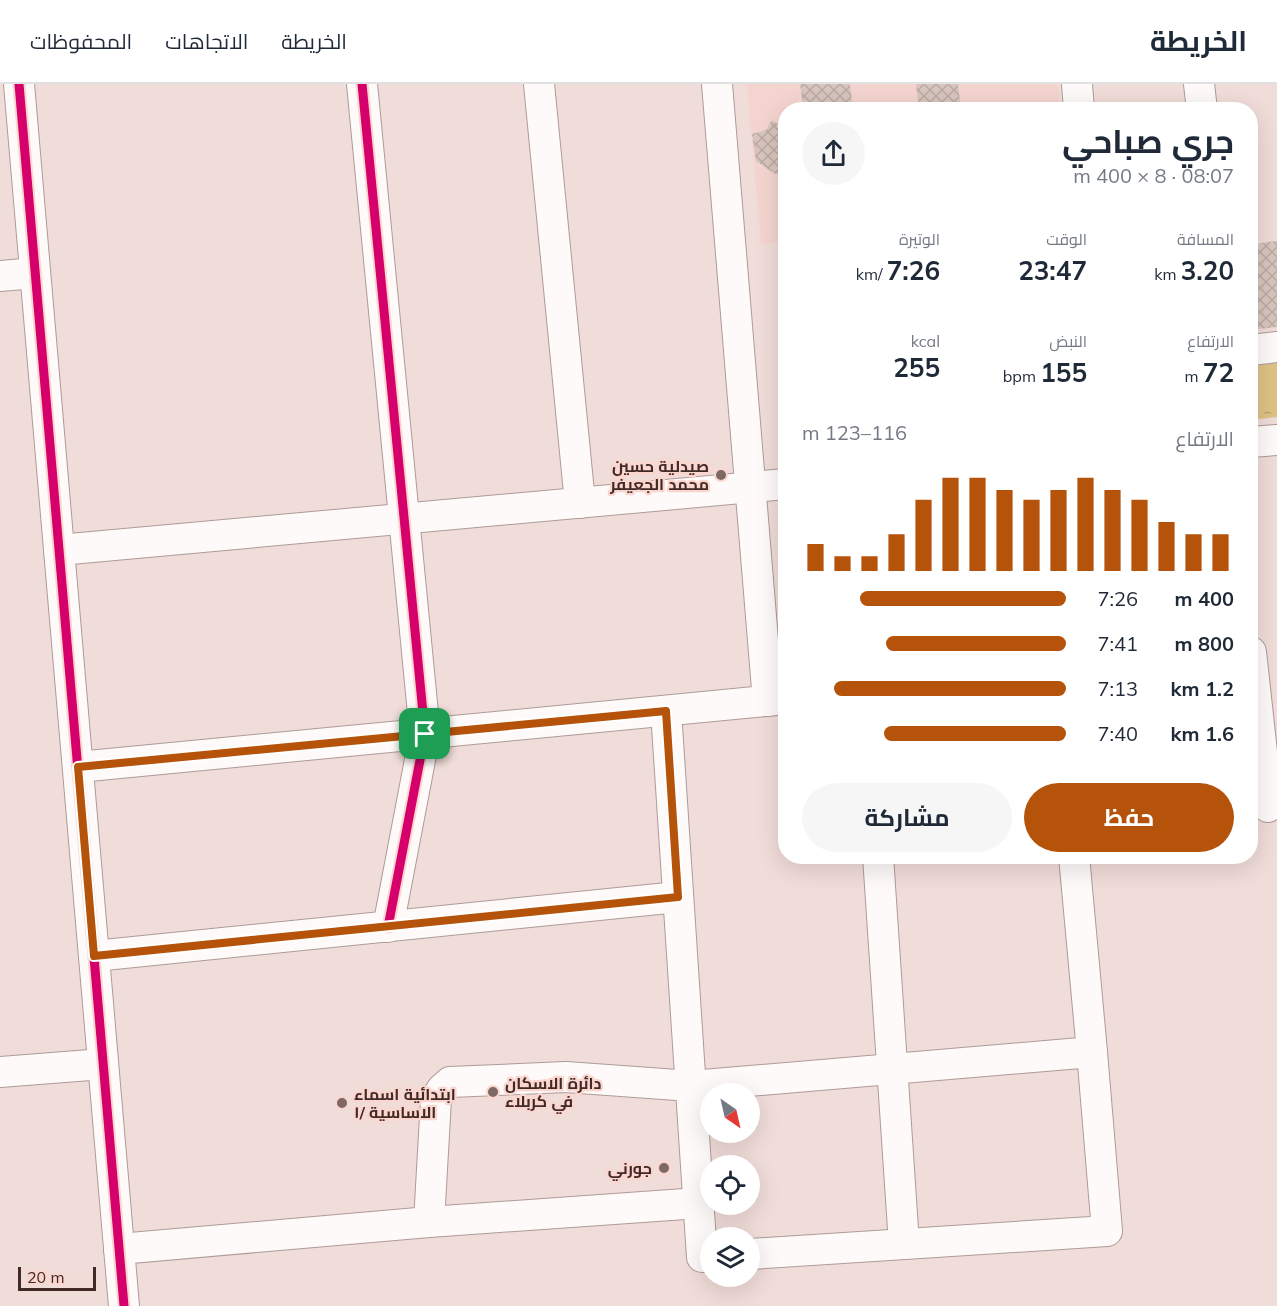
<!DOCTYPE html>
<html lang="ar">
<meta charset="utf-8">
<style>
:root{--surface:#fff;--page:#f6f6f7;--text:#1f2937;--muted:#747a83;--line:#e0e1e3;--accent:#b45309}
body{margin:0;font-family:Mulish,Cairo,sans-serif;background:var(--page);color:var(--text);direction:rtl;height:100vh;display:flex;flex-direction:column;font-size:22px;white-space:nowrap}
*{box-sizing:border-box;margin:0}
p{font-size:20px;color:var(--muted)}
.icon{flex:none;width:33px;height:33px;fill:none;stroke:currentColor;stroke-width:2;stroke-linecap:round;stroke-linejoin:round}
.map{position:relative;flex:1;overflow:hidden;direction:ltr}
.drawer{position:absolute;left:778px;top:18px;width:480px;height:762px;display:flex;flex-direction:column;background:var(--surface);border-radius:24px;box-shadow:0 6px 24px #0002;direction:rtl}
.drawer>*{flex:none}
.needle{width:39px;rotate:146deg}
.tools{position:absolute;left:700px;top:999px;display:grid;gap:12px}
.tools a{display:grid;place-items:center;width:60px;height:60px;border-radius:50%;background:var(--surface);box-shadow:0 6px 24px #0002;font-size:30px}
.scale{position:absolute;left:18px;bottom:15px;width:78px;box-sizing:border-box;padding-left:6px;border:3px solid #412a26;border-top:0;font-size:16px;line-height:21px;white-space:nowrap;color:#412a26;-webkit-text-stroke:4px #fbd6ce;paint-order:stroke}
.pin{position:absolute;display:grid;place-items:center;width:51px;height:51px;color:#fff;margin:-26px;border-radius:12px;box-shadow:0 3px 9px #0006}
.round{display:grid;place-items:center;flex:none;width:63px;height:63px;border-radius:32px;background:var(--page)}
.head{display:flex;align-items:center;justify-content:space-between;height:102px;padding:0 24px}
h1{font-size:33px;font-weight:700;line-height:45px}
.stats{display:grid;grid-template-columns:repeat(3,1fr);gap:9px;height:102px;padding:6px 24px}
.stats div{display:grid;align-content:center}
.stats b{font-size:26px;font-weight:700}
.stats small{font-size:16px;font-weight:400}
.stats p{font-size:16px}
.chart{height:168px;padding:12px 24px}
.chart p{display:flex;justify-content:space-between}
.chart svg{width:100%;height:108px;margin-top:6px;stroke:var(--accent);stroke-width:6}
.primary-button{display:flex;gap:12px;margin-top:auto;padding:12px 24px}
.primary-button a{flex:1;height:69px;border-radius:36px;background:var(--accent);color:#fff;font-size:24px;font-weight:700;line-height:69px;text-align:center}
.primary-button a+a{background:var(--page);color:var(--text)}
ul{padding:0 24px;list-style:none;font-size:20px}
li{display:grid;grid-template-columns:96px 72px 1fr;align-items:center;height:45px}
li i{height:15px;border-radius:8px;background:var(--accent)}
header{display:flex;align-items:center;gap:36px;box-sizing:border-box;height:84px;padding:0 30px;background:var(--surface);border-bottom:2px solid var(--line)}
header strong{font-size:28px}
nav{display:flex;gap:33px;margin-inline-start:auto;font-size:21px}
.map>svg:first-child{display:block}
.built{fill:#f4d4ce}
.green{fill:#dec285}
.forest{fill:url(#forest-crowns)}
.building{fill:url(#building-cross-hatch)}
.lines{fill:none;stroke-linecap:round;stroke-linejoin:round}
.minor-casing{stroke:#ae9b97;stroke-width:32}
.minor{stroke:#fdfaf9;stroke-width:30}
.cycleway-casing{stroke:#fbd6ce;stroke-width:13}
.cycleway{stroke:#d6006c;stroke-width:9}
.route-casing{stroke:#fff;stroke-width:12}
.route{stroke:#b45309;stroke-width:8}
.poi-dot{fill:#7e6864;stroke:#fbd6ce;stroke-width:2}
.labels{text-anchor:middle;stroke-width:4.5;stroke-linejoin:round;paint-order:stroke}
.poi-label{font-size:16px;font-weight:bold;fill:#412a26;stroke:#fbd6ce;text-anchor:end}
</style>
<header>
<strong>الخريطة</strong>
<nav><a>الخريطة</a><a>الاتجاهات</a><a>المحفوظات</a></nav>
</header>
<div class="map">
<svg width="1277" height="1222" viewBox="0 0 1277 1222">
<defs>
<pattern id="forest-crowns" width="20" height="18" patternUnits="userSpaceOnUse" patternTransform="scale(1.5)"><rect width="20" height="18" fill="#dec285"/><path d="M2 6a3 3 0 1 1 6 0M12 15a3 3 0 1 1 6 0" fill="none" stroke="#b69e6d"/></pattern>
<pattern id="building-cross-hatch" width="8" height="8" patternUnits="userSpaceOnUse" patternTransform="scale(1.5)"><rect width="8" height="8" fill="#d8c5be"/><path d="M0 0l8 8M0 8l8-8" fill="none" stroke="#bba9a3"/></pattern>
</defs>
<rect width="100%" height="100%" fill="#f0dcd8"/>
<polygon class="built" points="747,0 1058,0 1060,25 786,26 786,157 761,160"/>
<polygon class="green" points="1277,275 1277,333 1251,336 1251,277"/>
<polygon class="forest" points="1277,318 1277,330 1251,329 1254,319"/>
<g class="building">
<polygon points="800,0 850,0 853,26 799,26 803,22"/>
<polygon points="916,0 958,0 961,26 919,26"/>
<polygon points="772,36 781,42 786,38 786,76 777,91 756,77 752,50 766,46"/>
<polygon points="1277,157 1277,243 1251,246 1251,160"/>
</g>
<g class="lines">
<defs>
<g id="minor">
<polyline points="19,0 124,1222"/>
<polyline points="362,0 425,650 388,843"/>
<polyline points="539,0 580,419"/>
<polyline points="717,0 768,617"/>
<polyline points="1077,0 1079,26"/>
<polyline points="1199,0 1202,26"/>
<polyline points="0,192 35,189"/>
<polyline points="1251,266 1277,263"/>
<polyline points="1251,358 1277,356"/>
<polyline points="59,466 786,400"/>
<polyline points="1251,568 1268,723"/>
<polyline points="666,627 702,1173 711,1173"/>
<polyline points="78,683 786,615"/>
<polyline points="878,772 904,1160"/>
<polyline points="94,872 678,813"/>
<polyline points="0,988 103,980"/>
<polyline points="429,1138 436,1015 442,1005 450,998 566,993 691,1002 1092,968"/>
<polyline points="119,1165 429,1138 699,1119"/>
<polyline points="750,1170 1107,1147 1092,968 1074,772"/>
</g>
</defs>
<use href="#minor" class="minor-casing"/>
<use href="#minor" class="minor"/>
<defs>
<g id="cycleway">
<polyline points="19,0 124,1222"/>
<polyline points="362,0 425,650 388,843"/>
</g>
</defs>
<use href="#cycleway" class="cycleway-casing"/>
<use href="#cycleway" class="cycleway"/>
</g>
<g class="lines">
<defs>
<polygon id="route" points="666,627 678,813 94,872 78,683"/>
</defs>
<use href="#route" class="route-casing"/>
<use href="#route" class="route"/>
</g>
<g class="poi-dot">
<circle cx="721" cy="391" r="6"/>
<circle cx="493" cy="1008" r="6"/>
<circle cx="342" cy="1019" r="6"/>
<circle cx="664" cy="1084" r="6"/>
</g>
<g class="labels">
<g class="poi-label">
<text x="709" y="388">صيدلية حسين<tspan x="709" dy="18">محمد الجعيفر</tspan></text>
<text x="505" y="1005" text-anchor="start">دائرة الاسكان<tspan x="505" dy="18">في كربلاء</tspan></text>
<text x="354" y="1016" text-anchor="start">ابتدائية اسماء<tspan x="354" dy="18">الاساسية /١</tspan></text>
<text x="652" y="1090">جورني</text>
</g>
</g>
</svg>
<div class="tools">
<a><svg class="needle" viewBox="-14 -14 28 28"><path d="M0-13l5 13h-10z" fill="#e53935"/><path d="M0 13l5-13h-10z" fill="#747a83"/></svg></a>
<a><svg class="icon" aria-label="locate" viewBox="0 0 24 24"><circle cx="12" cy="12" r="6"/><path d="M12 2v4M12 18v4M2 12h4M18 12h4"/></svg></a>
<a><svg class="icon" aria-label="layers" viewBox="0 0 24 24"><path d="M12 4l9 5-9 5-9-5zM3 14l9 5 9-5"/></svg></a>
</div>
<div class="scale">20 m</div>
<div class="pin" style="left:425px;top:650px;background:#1e9e55"><svg class="icon" aria-label="arrive" viewBox="0 0 24 24"><path d="M6 21V4h12l-3 4 3 4H6"/></svg></div>
<section class="drawer">
<div class="head"><div><h1>جري صباحي</h1><p>08:07 · 8 × 400 m</p></div><a class="round"><svg class="icon" aria-label="share" viewBox="0 0 24 24"><path d="M12 15V3M7 8l5-5 5 5M5 13v7h14v-7"/></svg></a></div>
<div class="stats">
<div><p>المسافة</p><b>3.20<small> km</small></b></div>
<div><p>الوقت</p><b>23:47</b></div>
<div><p>الوتيرة</p><b>7:26<small> /km</small></b></div>
</div>
<div class="stats">
<div><p>الارتفاع</p><b>72<small> m</small></b></div>
<div><p>النبض</p><b>155<small> bpm</small></b></div>
<div><p>kcal</p><b>255</b></div>
</div>
<div class="chart"><p><span>الارتفاع</span>116–123 m</p>
<svg viewBox="0 0 160 44" preserveAspectRatio="none"><path d="M5 44V33M15 44V38M25 44V38M35 44V29M45 44V15M55 44V6M65 44V6M75 44V11M85 44V15M95 44V11M105 44V6M115 44V11M125 44V15M135 44V24M145 44V29M155 44V29"/></svg>
</div>
<ul>
<li><b>400 m</b>7:26<i style="width:78%"></i></li>
<li><b>800 m</b>7:41<i style="width:68%"></i></li>
<li><b>1.2 km</b>7:13<i style="width:88%"></i></li>
<li><b>1.6 km</b>7:40<i style="width:69%"></i></li>
</ul>
<div class="primary-button"><a>حفظ</a><a>مشاركة</a></div>
</section>
</div>
